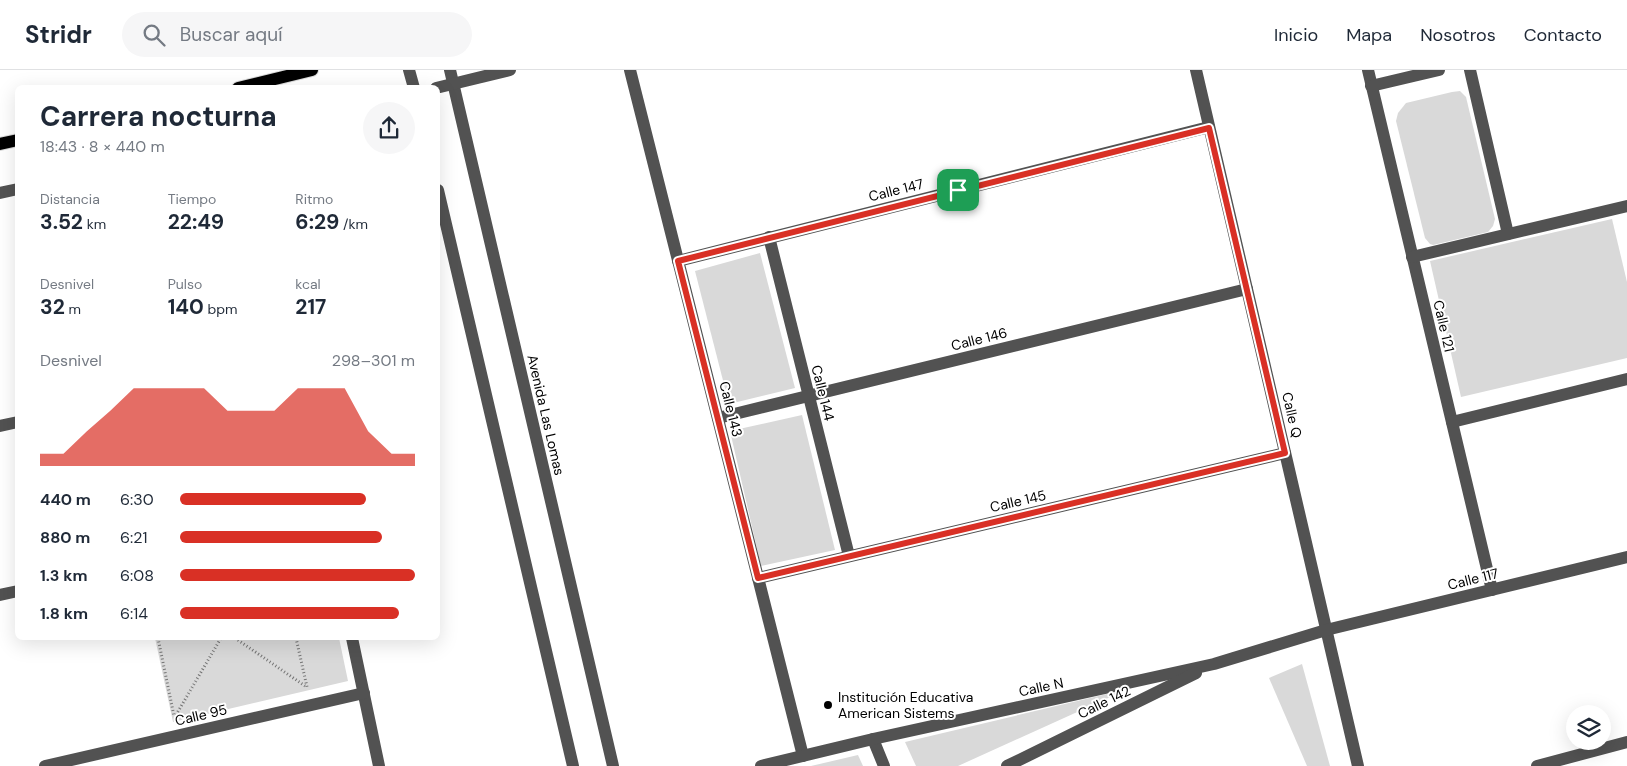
<!DOCTYPE html>
<html lang="es">
<meta charset="utf-8">
<style>
:root{--surface:#fff;--page:#f6f6f7;--text:#1f2937;--muted:#747a83;--line:#e0e1e3;--accent:#d93025}
body{margin:0;font-family:"DM Sans",sans-serif;background:var(--page);color:var(--text);height:100vh;display:flex;flex-direction:column;font-size:19px;white-space:nowrap}
*{box-sizing:border-box;margin:0}
p{font-size:16px;color:var(--muted)}
.icon{flex:none;width:28px;height:28px;fill:none;stroke:currentColor;stroke-width:2;stroke-linecap:round;stroke-linejoin:round}
.map{position:relative;flex:1;overflow:hidden}
.panel{position:absolute;left:15px;top:15px;width:425px;height:555px;display:flex;flex-direction:column;background:var(--surface);border-radius:8px;box-shadow:0 5px 20px #0002}
.panel>*{flex:none}
.fabs{position:absolute;left:1566px;top:635px;display:grid;gap:10px}
.fabs a{display:grid;place-items:center;width:45px;height:45px;border-radius:50%;background:var(--surface);box-shadow:0 5px 20px #0002;font-size:25px}
.pin{position:absolute;display:grid;place-items:center;width:42px;height:42px;color:#fff;margin:-21px;border-radius:10px;box-shadow:0 2px 8px #0006}
.round{display:grid;place-items:center;flex:none;width:52px;height:52px;border-radius:26px;background:var(--page)}
.head{display:flex;align-items:center;justify-content:space-between;height:85px;padding:0 25px}
h1{font-size:28px;font-weight:700;line-height:38px}
.stats{display:grid;grid-template-columns:repeat(3,1fr);gap:8px;height:85px;padding:5px 25px}
.stats div{display:grid;align-content:center}
.stats b{font-size:21px;font-weight:700}
.stats small{font-size:14px;font-weight:400}
.stats p{font-size:14px}
.chart{height:140px;padding:10px 25px}
.chart p{display:flex;justify-content:space-between}
.chart svg{width:100%;height:90px;margin-top:5px;fill:var(--accent);opacity:.7}
ul{padding:0 25px;list-style:none;font-size:16px}
li{display:grid;grid-template-columns:80px 60px 1fr;align-items:center;height:38px}
li i{height:12px;border-radius:6px;background:var(--accent)}
header{display:flex;align-items:center;gap:30px;box-sizing:border-box;height:70px;padding:0 25px;background:var(--surface);border-bottom:1px solid var(--line)}
header strong{font-size:24px}
nav{display:flex;gap:28px;margin-inline-start:auto;font-size:18px}
.search{width:350px;height:45px;background:var(--page);display:flex;align-items:center;gap:12px;box-sizing:border-box;padding:0 18px;border-radius:28px;color:var(--muted);font-size:19px}
.map>svg:first-child{display:block}
.green{fill:#d9d9d9}
.lines{fill:none;stroke-linecap:round;stroke-linejoin:round}
.major-casing{stroke:#dbdbdb;stroke-width:14}
.path{stroke:#747474;stroke-width:3;stroke-dasharray:1 2.5;stroke-linecap:butt}
.minor{stroke:#525252;stroke-width:12}
.major{stroke:#000;stroke-width:12}
.route-casing{stroke:#fff;stroke-width:10}
.route{stroke:#d93025;stroke-width:6}
.poi-dot{fill:#000;stroke:#fff;stroke-width:2}
.labels{text-anchor:middle;stroke-width:4;stroke-linejoin:round;paint-order:stroke}
.street-label{font-size:14px;fill:#000;stroke:#fff}
.poi-label{font-size:14px;fill:#000;stroke:#fff;text-anchor:start}
</style>
<header>
<strong>Stridr</strong>
<div class="search"><svg class="icon" aria-label="search" viewBox="0 0 24 24"><circle cx="10" cy="10" r="6"/><path d="M15 15l6 6"/></svg>Buscar aquí</div>
<nav><a>Inicio</a><a>Mapa</a><a>Nosotros</a><a>Contacto</a></nav>
</header>
<div class="map">
<svg width="1627" height="696" viewBox="0 0 1627 696">
<rect width="100%" height="100%" fill="#fff"/>
<g class="green">
<polygon points="1460,21 1466,27 1495,149 1493,156 1488,162 1433,175 1430,174 1425,168 1396,51 1398,43 1406,33 1452,22"/>
<polygon points="1612,149 1627,212 1627,288 1461,327 1430,191"/>
<polygon points="760,183 795,318 729,334 695,201"/>
<polygon points="802,345 835,480 761,496 730,361"/>
<polygon points="155,568 339,568 348,611 173,652"/>
<polygon points="1302,594 1330,696 1307,696 1269,608"/>
<polygon points="1128,619 958,696 916,696 905,672"/>
<polygon points="858,685 863,696 811,696"/>
</g>
<g class="lines">
<defs>
<g id="major">
<polyline points="238,18 312,0"/>
<polyline points="0,74 18,70"/>
</g>
</defs>
<use href="#major" class="major-casing"/>
<g class="path">
<polyline points="158,568 174,646"/>
<polyline points="235,568 305,616"/>
<polyline points="296,568 307,617"/>
<polyline points="176,645 221,568"/>
</g>
<g class="minor">
<polyline points="409,0 414,18"/>
<polyline points="450,0 613,696"/>
<polyline points="630,0 803,686"/>
<polyline points="1196,0 1358,696"/>
<polyline points="1368,0 1492,520"/>
<polyline points="1470,0 1508,164"/>
<polyline points="1371,16 1439,0"/>
<polyline points="436,18 510,0"/>
<polyline points="438,120 573,696"/>
<polyline points="0,123 18,119"/>
<polyline points="769,167 849,486"/>
<polyline points="1412,187 1627,136"/>
<polyline points="678,191 1209,57"/>
<polyline points="718,348 1247,219"/>
<polyline points="1452,352 1627,309"/>
<polyline points="0,356 18,352"/>
<polyline points="758,508 1285,383"/>
<polyline points="0,525 18,521"/>
<polyline points="352,568 379,696"/>
<polyline points="873,669 884,696"/>
<polyline points="45,696 364,623"/>
<polyline points="761,696 873,669 1214,594 1326,560 1627,487"/>
<polyline points="1007,696 1196,603"/>
<polyline points="1537,696 1627,672"/>
</g>
<use href="#major" class="major"/>
</g>
<g class="lines">
<defs>
<polygon id="route" points="1209,58 1285,383 758,508 678,191"/>
</defs>
<use href="#route" class="route-casing"/>
<use href="#route" class="route"/>
</g>
<circle class="poi-dot" cx="828" cy="635" r="5"/>
<g class="labels">
<g class="street-label">
<text transform="translate(896 120) rotate(-14)" y="5">Calle 147</text>
<text transform="translate(1444 256) rotate(77)" y="5">Calle 121</text>
<text transform="translate(979 269) rotate(-14)" y="5">Calle 146</text>
<text transform="translate(823 323) rotate(76)" y="5">Calle 144</text>
<text transform="translate(731 339) rotate(76)" y="5">Calle 143</text>
<text transform="translate(546 345) rotate(77)" y="5">Avenida Las Lomas</text>
<text transform="translate(1292 345) rotate(77)" y="5">Calle Q</text>
<text transform="translate(1018 431) rotate(-13)" y="5">Calle 145</text>
<text transform="translate(1473 509) rotate(-14)" y="5">Calle 117</text>
<text transform="translate(1041 617) rotate(-12)" y="5">Calle N</text>
<text transform="translate(1104 632) rotate(-26)" y="5">Calle 142</text>
<text transform="translate(201 645) rotate(-13)" y="5">Calle 95</text>
</g>
<g class="poi-label">
<text x="838" y="632">Institución Educativa<tspan x="838" dy="16">American Sistems</tspan></text>
</g>
</g>
</svg>
<div class="fabs">
<a><svg class="icon" aria-label="layers" viewBox="0 0 24 24"><path d="M12 4l9 5-9 5-9-5zM3 14l9 5 9-5"/></svg></a>
</div>
<div class="pin" style="left:958px;top:120px;background:#1e9e55"><svg class="icon" aria-label="arrive" viewBox="0 0 24 24"><path d="M6 21V4h12l-3 4 3 4H6"/></svg></div>
<section class="panel">
<div class="head"><div><h1>Carrera nocturna</h1><p>18:43 · 8 × 440 m</p></div><a class="round"><svg class="icon" aria-label="share" viewBox="0 0 24 24"><path d="M12 15V3M7 8l5-5 5 5M5 13v7h14v-7"/></svg></a></div>
<div class="stats">
<div><p>Distancia</p><b>3.52<small> km</small></b></div>
<div><p>Tiempo</p><b>22:49</b></div>
<div><p>Ritmo</p><b>6:29<small> /km</small></b></div>
</div>
<div class="stats">
<div><p>Desnivel</p><b>32<small> m</small></b></div>
<div><p>Pulso</p><b>140<small> bpm</small></b></div>
<div><p>kcal</p><b>217</b></div>
</div>
<div class="chart"><p><span>Desnivel</span>298–301 m</p>
<svg viewBox="0 0 160 44" preserveAspectRatio="none"><path d="M0 44V38L10 38L20 27L30 17L40 6L50 6L60 6L70 6L80 17L90 17L100 17L110 6L120 6L130 6L140 27L150 38L160 38V44z"/></svg>
</div>
<ul>
<li><b>440 m</b>6:30<i style="width:79%"></i></li>
<li><b>880 m</b>6:21<i style="width:86%"></i></li>
<li><b>1.3 km</b>6:08<i style="width:100%"></i></li>
<li><b>1.8 km</b>6:14<i style="width:93%"></i></li>
</ul>
</section>
</div>
